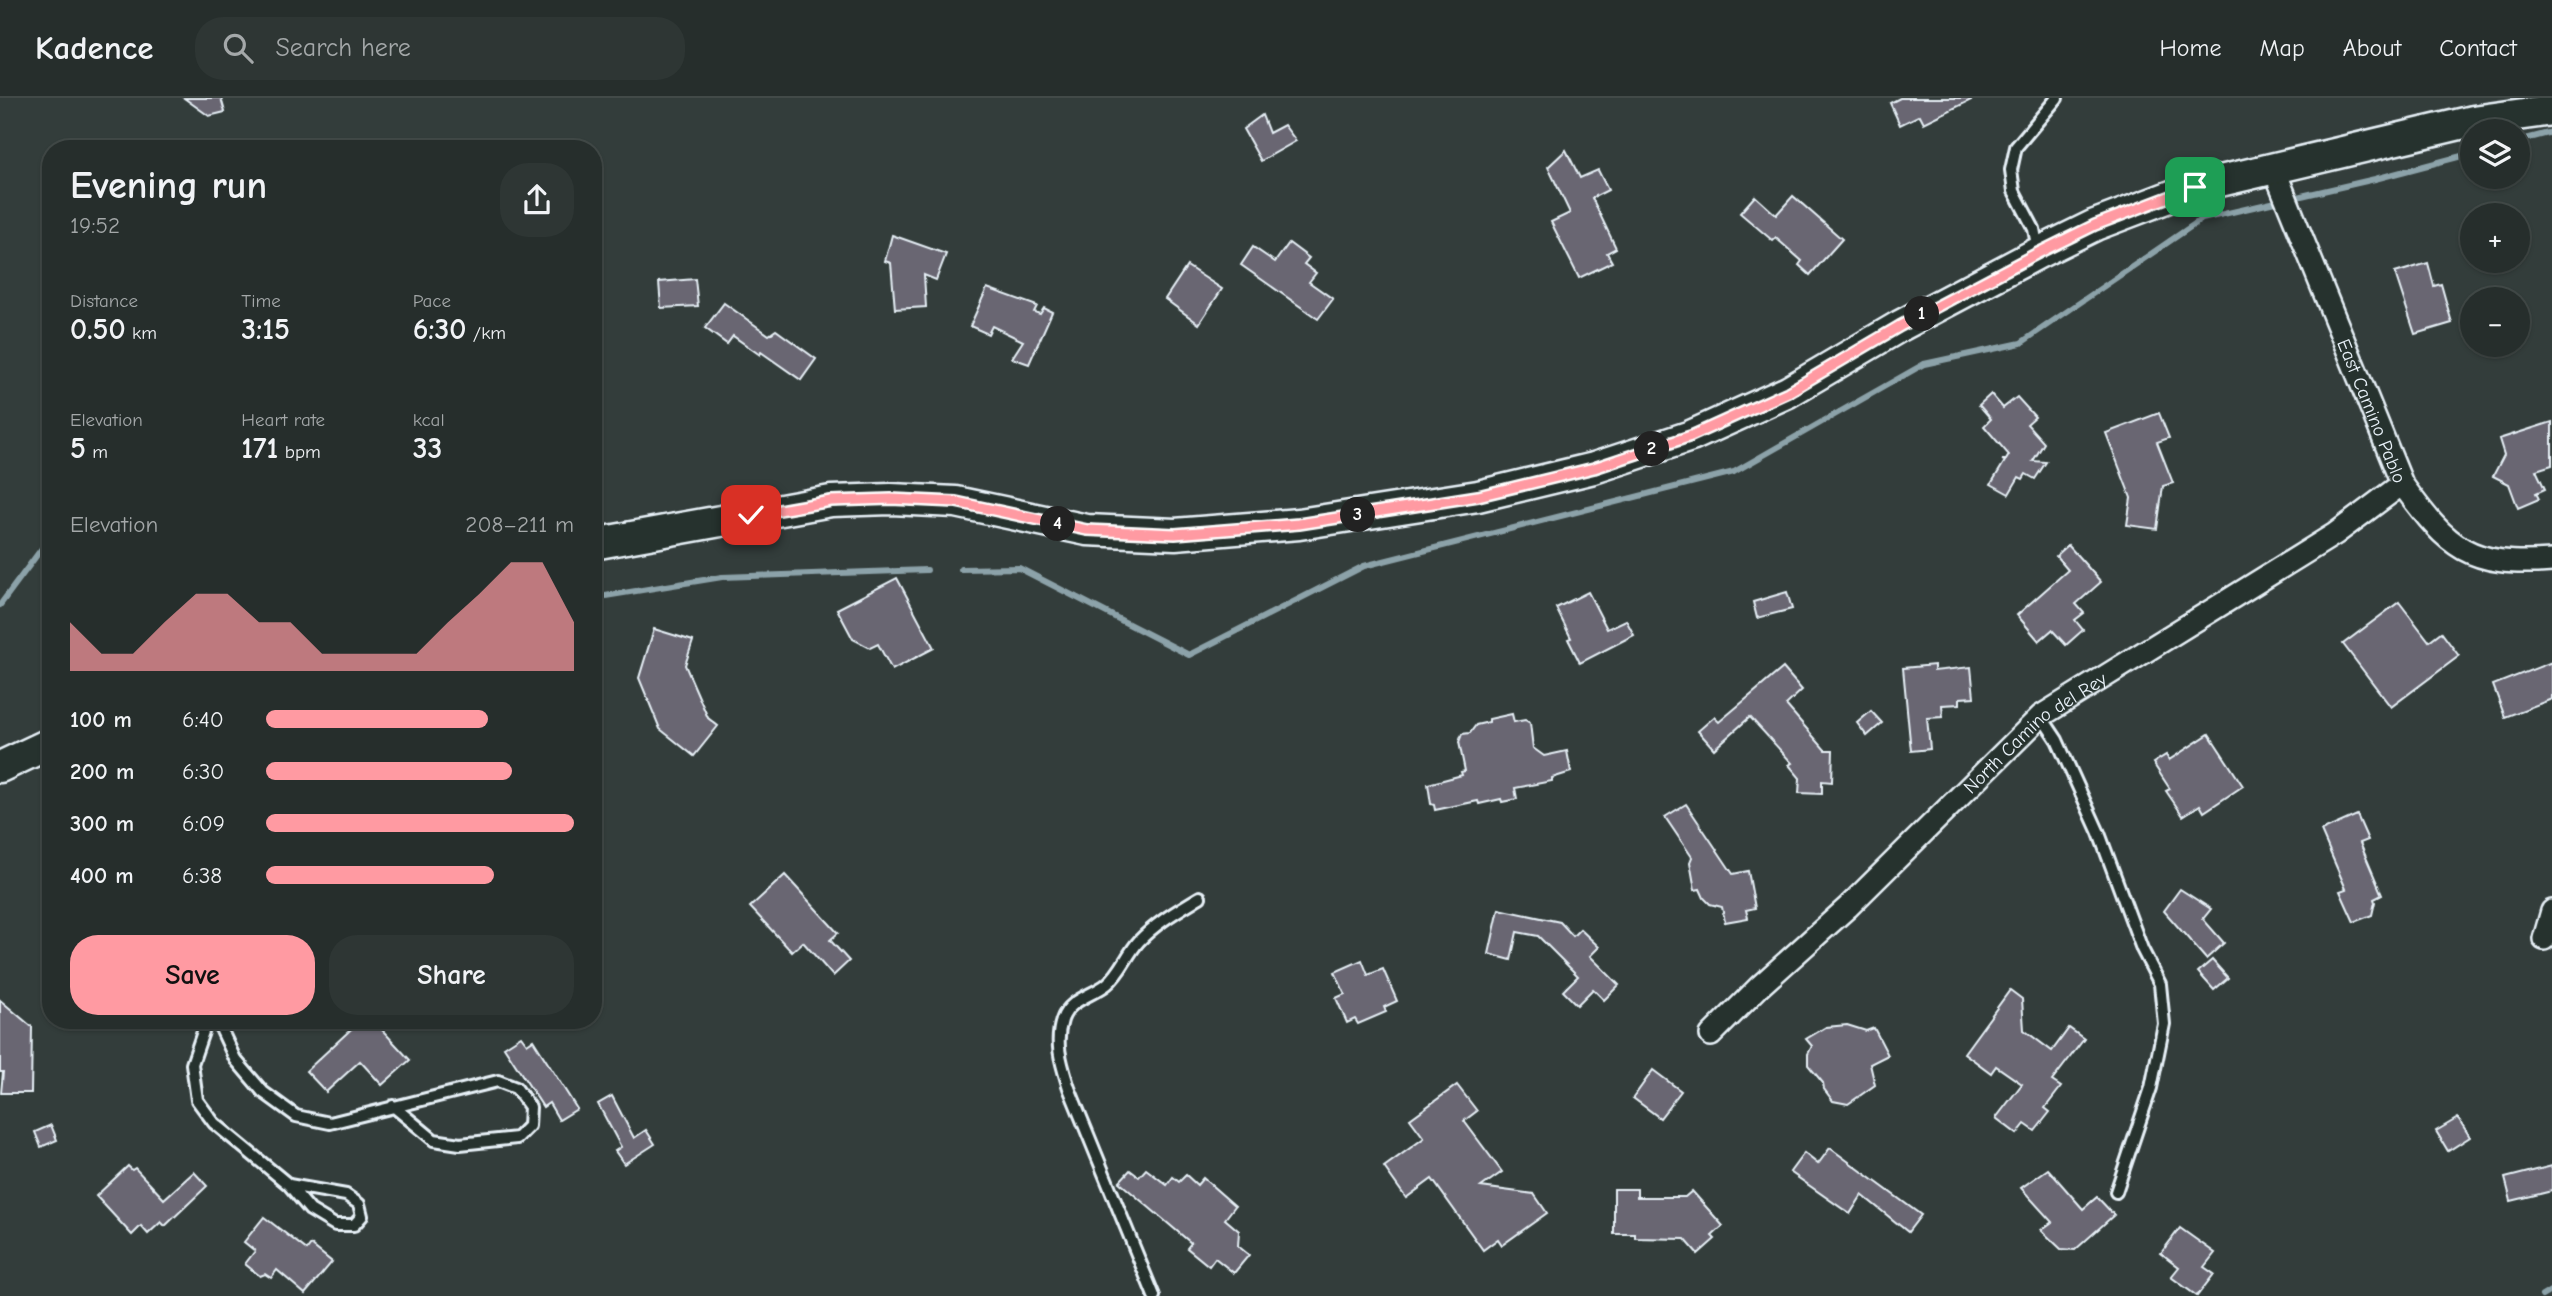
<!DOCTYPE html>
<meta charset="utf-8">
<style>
:root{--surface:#262e2c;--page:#2e3634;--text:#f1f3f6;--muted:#a4a8a9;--line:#424a48;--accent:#ff9aa2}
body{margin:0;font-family:"Comic Neue",sans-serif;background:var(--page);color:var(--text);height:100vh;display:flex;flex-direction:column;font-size:26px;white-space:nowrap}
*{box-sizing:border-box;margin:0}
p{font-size:23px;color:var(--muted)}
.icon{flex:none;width:38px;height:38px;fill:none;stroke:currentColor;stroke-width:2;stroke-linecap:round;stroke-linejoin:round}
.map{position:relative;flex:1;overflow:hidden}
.side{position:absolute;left:42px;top:42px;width:560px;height:889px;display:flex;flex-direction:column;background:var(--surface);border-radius:28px;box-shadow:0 2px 5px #0004,0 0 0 2px var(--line)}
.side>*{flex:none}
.fabs{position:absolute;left:2460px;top:21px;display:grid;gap:14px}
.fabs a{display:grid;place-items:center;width:70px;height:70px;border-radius:50%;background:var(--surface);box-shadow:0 2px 5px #0004,0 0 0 2px var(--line);font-size:35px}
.pin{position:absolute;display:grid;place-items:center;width:60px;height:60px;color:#fff;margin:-30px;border-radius:14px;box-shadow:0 4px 10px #0006}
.km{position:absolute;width:35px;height:35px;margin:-18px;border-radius:50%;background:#222;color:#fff;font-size:19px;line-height:35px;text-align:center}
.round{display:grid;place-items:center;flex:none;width:74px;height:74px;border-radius:28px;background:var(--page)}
.summary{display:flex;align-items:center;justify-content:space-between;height:119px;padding:0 28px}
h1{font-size:38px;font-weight:700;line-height:52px}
.stats{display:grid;grid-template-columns:repeat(3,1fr);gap:10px;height:119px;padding:7px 28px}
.stats div{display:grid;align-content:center}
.stats b{font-size:30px;font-weight:700}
.stats small{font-size:19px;font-weight:400}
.stats p{font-size:19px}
.chart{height:196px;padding:14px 28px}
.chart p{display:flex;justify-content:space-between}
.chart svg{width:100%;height:126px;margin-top:7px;fill:var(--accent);opacity:.7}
.primary-button{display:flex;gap:14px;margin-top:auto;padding:14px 28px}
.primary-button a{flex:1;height:80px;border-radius:28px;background:var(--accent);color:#111;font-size:28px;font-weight:700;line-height:80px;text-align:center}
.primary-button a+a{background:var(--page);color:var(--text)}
ul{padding:0 28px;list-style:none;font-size:23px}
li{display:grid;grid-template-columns:112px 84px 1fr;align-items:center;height:52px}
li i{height:18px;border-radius:9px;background:var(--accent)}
header{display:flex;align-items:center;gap:42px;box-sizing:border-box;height:98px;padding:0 35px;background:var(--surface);border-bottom:2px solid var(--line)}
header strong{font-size:33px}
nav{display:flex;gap:38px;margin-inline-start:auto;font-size:24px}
.search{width:490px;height:63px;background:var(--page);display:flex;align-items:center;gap:18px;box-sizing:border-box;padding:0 24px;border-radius:28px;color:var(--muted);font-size:26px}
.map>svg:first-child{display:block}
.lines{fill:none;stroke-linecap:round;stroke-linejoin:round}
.stream{stroke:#8ca2a9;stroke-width:6}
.building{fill:#696672;stroke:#e8f1f8;stroke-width:2}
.lane-casing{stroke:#e8f1f8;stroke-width:16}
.street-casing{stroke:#e8f1f8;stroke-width:26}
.secondary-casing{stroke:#e8f1f8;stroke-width:35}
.lane{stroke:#26332d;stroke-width:10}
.street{stroke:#26332d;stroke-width:21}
.secondary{stroke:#26332d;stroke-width:30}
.route-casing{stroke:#fff;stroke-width:14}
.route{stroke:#ff9aa2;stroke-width:9}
.labels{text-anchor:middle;stroke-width:5;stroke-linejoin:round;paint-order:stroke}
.street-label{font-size:19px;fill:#e8f1f8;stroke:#26332d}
</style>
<header>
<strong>Kadence</strong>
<div class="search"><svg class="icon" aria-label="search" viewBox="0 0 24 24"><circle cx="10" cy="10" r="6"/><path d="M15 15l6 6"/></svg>Search here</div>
<nav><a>Home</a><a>Map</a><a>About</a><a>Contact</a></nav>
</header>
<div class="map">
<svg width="2552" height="1198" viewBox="0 0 2552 1198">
<rect width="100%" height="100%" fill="#333d3b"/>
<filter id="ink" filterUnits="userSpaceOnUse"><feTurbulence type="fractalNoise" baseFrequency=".0143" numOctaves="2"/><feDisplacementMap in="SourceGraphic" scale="14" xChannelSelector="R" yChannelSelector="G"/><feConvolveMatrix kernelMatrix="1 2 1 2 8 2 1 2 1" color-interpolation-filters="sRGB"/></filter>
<g filter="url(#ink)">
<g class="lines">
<g class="stream">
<polyline points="2518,43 2552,34"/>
<polyline points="961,471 1019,470 1189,557 1364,468 1734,374 1924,266 2021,245 2202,121 2375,81 2473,55"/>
<polyline points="593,500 722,479 927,472"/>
<polyline points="0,507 51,438"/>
<polyline points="2542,1198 2552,1192"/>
</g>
</g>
<g class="building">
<polygon points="184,0 221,0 225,14 209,18"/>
<polygon points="1900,0 1975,0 1924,25 1920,17 1900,27 1890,5"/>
<polygon points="1262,17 1269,35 1284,27 1296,43 1261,63 1243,31"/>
<polygon points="1566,52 1580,80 1598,72 1608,92 1592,100 1616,150 1607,155 1612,164 1579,180 1551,124 1570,115 1548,69"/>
<polygon points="1755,98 1776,117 1793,98 1842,141 1810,177 1799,167 1802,163 1776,140 1773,143 1740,115"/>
<polygon points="892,137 946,156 936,182 924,177 926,209 895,211 891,165 885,163"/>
<polygon points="1289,145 1309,160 1304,166 1316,175 1309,184 1333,201 1318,221 1241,167 1253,149 1275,164"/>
<polygon points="2428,165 2434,188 2441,186 2452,225 2415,236 2395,175"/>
<polygon points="1187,168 1222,191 1199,226 1165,201"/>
<polygon points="695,181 698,208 661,210 659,184"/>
<polygon points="987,190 1037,208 1034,214 1040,216 1044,210 1052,214 1029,266 1012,260 1023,243 992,228 988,236 970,228"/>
<polygon points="724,205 769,237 776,232 816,261 801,282 761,254 760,257 733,238 727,246 705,230"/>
<polygon points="1991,296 2003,310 2017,299 2035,319 2027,326 2044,345 2033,363 2046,364 2035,381 2026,376 2023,381 2019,379 2009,396 1991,386 2005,363 2002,362 2006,362 2009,357 1984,328 1991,321 1979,307"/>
<polygon points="2159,315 2169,340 2157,344 2173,385 2163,388 2157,431 2127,427 2131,400 2106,335"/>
<polygon points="2552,324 2552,367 2536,372 2545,391 2536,395 2539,401 2518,410 2509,386 2493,378 2504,357 2499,341"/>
<polygon points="2068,447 2101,484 2076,506 2084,515 2075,522 2083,532 2066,547 2052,532 2039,543 2017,517 2068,472 2056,458"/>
<polygon points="897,480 934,550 892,572 878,546 870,550 853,541 837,511"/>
<polygon points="1588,494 1607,531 1626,522 1634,537 1580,565 1568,541 1571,540 1556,510"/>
<polygon points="1787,494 1792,511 1757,520 1753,504"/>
<polygon points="2399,504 2429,543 2441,534 2459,558 2391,609 2343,546"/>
<polygon points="654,531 693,543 685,567 708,620 718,628 694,658 660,631 639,580"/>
<polygon points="2552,564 2552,601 2505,619 2493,587"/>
<polygon points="1934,567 1934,573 1971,569 1974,599 1960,600 1960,606 1942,607 1943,619 1927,620 1930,651 1911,653 1903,570"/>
<polygon points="1783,570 1802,592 1786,607 1825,652 1833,652 1832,684 1822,683 1822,696 1799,695 1800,680 1789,667 1792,665 1750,619 1714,651 1698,633 1714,619 1719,624"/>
<polygon points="1871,613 1882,625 1867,638 1857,625"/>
<polygon points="1512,616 1514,624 1525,622 1530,625 1533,650 1544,658 1567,653 1571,674 1552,680 1552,683 1515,690 1517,701 1502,704 1501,701 1479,706 1478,703 1435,712 1434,707 1431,706 1428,686 1462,677 1461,674 1465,673 1459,644 1462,636 1470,635 1476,627 1489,624 1489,621"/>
<polygon points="2209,636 2243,688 2204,714 2200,707 2183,718 2166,693 2170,691 2153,665 2166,657 2169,662"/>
<polygon points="1686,706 1733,776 1748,773 1755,810 1746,812 1748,820 1725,824 1722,809 1710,806 1704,800 1700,791 1695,792 1690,764 1692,759 1665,719"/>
<polygon points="2357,717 2368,742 2360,745 2382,797 2374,801 2375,804 2372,817 2354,824 2340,793 2346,791 2321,733"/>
<polygon points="785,777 838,835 830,842 849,863 833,878 803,844 792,854 750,809"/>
<polygon points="2180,791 2211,811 2203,821 2224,845 2206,861 2164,813"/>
<polygon points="1499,811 1560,824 1573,838 1580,831 1599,849 1590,858 1619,887 1604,902 1593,891 1577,907 1563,893 1578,878 1538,838 1517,834 1511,862 1489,856"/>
<polygon points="1362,862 1368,877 1383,871 1397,903 1384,909 1386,914 1358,926 1355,921 1347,925 1336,900 1345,896 1335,874"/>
<polygon points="2212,862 2228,880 2214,892 2198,874"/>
<polygon points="2010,892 2022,901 2024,932 2052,953 2069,930 2084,941 2052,983 2061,989 2045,1010 2050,1014 2035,1033 2025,1026 2017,1036 1996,1020 2022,986 1996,968 1991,975 1964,955"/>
<polygon points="0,902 32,929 31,995 1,995 3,974 0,974"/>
<polygon points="361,922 373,922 410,962 382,987 360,963 326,994 306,973"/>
<polygon points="1847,927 1866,933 1874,930 1888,957 1870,966 1875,987 1848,1006 1833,1003 1824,991 1823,985 1808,967 1808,956 1812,948 1806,941 1826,929"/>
<polygon points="521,938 527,946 533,942 577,1011 559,1022 549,1005 543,1009 504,949"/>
<polygon points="1653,972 1681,993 1660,1020 1633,1000"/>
<polygon points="1457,987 1477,1013 1464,1023 1502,1074 1481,1089 1534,1096 1547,1115 1502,1147 1498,1141 1483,1152 1432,1081 1406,1100 1384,1069 1424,1040 1410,1021"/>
<polygon points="612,998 634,1040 646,1032 655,1046 624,1066 615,1053 621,1049 598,1006"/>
<polygon points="2458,1020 2470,1039 2448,1053 2436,1033"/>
<polygon points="51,1027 57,1042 41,1049 35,1034"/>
<polygon points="1830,1050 1921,1117 1908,1134 1862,1097 1850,1116 1790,1074 1804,1055 1818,1066"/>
<polygon points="128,1068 132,1072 135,1070 164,1101 194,1074 207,1088 165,1128 161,1124 148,1136 141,1128 132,1137 96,1098"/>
<polygon points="2552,1068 2552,1093 2511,1103 2505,1080"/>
<polygon points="1146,1071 1167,1087 1173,1079 1179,1084 1186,1077 1197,1087 1203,1080 1235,1108 1225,1121 1239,1133 1238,1148 1249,1157 1234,1175 1215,1160 1209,1168 1187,1150 1191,1145 1119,1084 1130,1072 1139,1079"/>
<polygon points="2048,1071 2083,1111 2097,1099 2114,1117 2075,1152 2061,1151 2041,1132 2052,1124 2021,1090"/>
<polygon points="1614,1091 1637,1091 1637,1099 1685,1099 1692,1093 1723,1128 1712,1138 1715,1141 1698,1156 1685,1141 1635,1140 1635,1136 1614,1136"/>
<polygon points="264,1119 307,1152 311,1147 332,1164 305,1196 277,1172 271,1180 265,1176 260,1178 245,1166 255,1153 244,1144"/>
<polygon points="2180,1130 2215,1155 2204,1169 2214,1176 2197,1198 2171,1179 2179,1169 2161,1155"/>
</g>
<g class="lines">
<defs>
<g id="lane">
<polyline points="2038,152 2034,131 2014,93 2011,72 2016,49 2057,0"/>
<polyline points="2041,618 2057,642 2099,735 2142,851 2160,886 2164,926 2151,990 2116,1094"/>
<polyline points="207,922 192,966 197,1002 214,1025 289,1087 310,1112 335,1127 354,1127 362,1118 359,1106 346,1097 289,1087"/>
<polyline points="217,922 235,961 263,994 296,1018 330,1025 498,983 516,990 530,1009 529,1028 517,1040 460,1046 434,1042 393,1008"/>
<path d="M1154,1198L1069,990C1062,967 1054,946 1062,922C1069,901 1092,898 1107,886C1121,875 1127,856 1139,843C1157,824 1179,812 1200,799"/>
</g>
<g id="street">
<path id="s1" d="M2274,71L2402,386C2449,451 2469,469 2552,463"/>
<polyline points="2544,841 2552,813"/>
<path id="s2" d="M1711,937L1760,888L1848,809L2041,618L2335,436L2402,386"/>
</g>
<g id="secondary">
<polyline points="593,446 831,403 891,401 956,404 1087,432 1175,436 1299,426 1478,398 1594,370 1691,338 1788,294 1900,228 2038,155 2095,127 2195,89 2473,23 2552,12"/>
<polyline points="0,669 51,645"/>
</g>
</defs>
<use href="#lane" class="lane-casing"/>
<use href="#street" class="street-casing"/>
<use href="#secondary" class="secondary-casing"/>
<use href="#lane" class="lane"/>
<use href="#street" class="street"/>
<use href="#secondary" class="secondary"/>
</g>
</g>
<g class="lines" filter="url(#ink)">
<defs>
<polyline id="route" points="751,417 831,403 891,401 956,404 1087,432 1175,436 1299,426 1478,398 1594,370 1691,338 1788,294 1900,228 2038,155 2095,127 2195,89"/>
</defs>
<use href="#route" class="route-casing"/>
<use href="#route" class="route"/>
</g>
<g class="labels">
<g class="street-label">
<text dy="7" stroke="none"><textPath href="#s1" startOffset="261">East Camino Pablo</textPath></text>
<text dy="7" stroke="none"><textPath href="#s2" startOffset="444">North Camino del Rey</textPath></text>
</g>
</g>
</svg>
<div class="fabs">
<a><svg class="icon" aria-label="layers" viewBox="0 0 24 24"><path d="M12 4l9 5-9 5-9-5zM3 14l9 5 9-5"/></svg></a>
<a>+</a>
<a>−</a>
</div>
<div class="pin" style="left:2195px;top:89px;background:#1e9e55"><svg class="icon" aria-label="arrive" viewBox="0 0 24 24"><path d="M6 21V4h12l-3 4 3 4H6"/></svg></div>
<div class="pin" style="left:751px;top:417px;background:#d93025"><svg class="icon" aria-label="check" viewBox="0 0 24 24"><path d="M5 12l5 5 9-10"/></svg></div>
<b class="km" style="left:1922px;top:216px">1</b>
<b class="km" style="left:1652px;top:351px">2</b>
<b class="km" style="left:1358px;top:417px">3</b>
<b class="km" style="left:1058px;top:426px">4</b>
<section class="side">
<div class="summary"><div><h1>Evening run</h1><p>19:52</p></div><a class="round"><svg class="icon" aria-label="share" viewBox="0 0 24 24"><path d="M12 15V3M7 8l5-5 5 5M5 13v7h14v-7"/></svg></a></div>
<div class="stats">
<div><p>Distance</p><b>0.50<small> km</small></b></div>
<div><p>Time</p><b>3:15</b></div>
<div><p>Pace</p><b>6:30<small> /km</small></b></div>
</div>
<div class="stats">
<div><p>Elevation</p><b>5<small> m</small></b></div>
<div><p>Heart rate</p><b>171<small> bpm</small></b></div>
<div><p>kcal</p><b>33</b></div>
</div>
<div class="chart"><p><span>Elevation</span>208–211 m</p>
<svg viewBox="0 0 160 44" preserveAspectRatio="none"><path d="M0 44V27L10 38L20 38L30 27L40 17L50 17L60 27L70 27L80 38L90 38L100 38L110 38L120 27L130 17L140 6L150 6L160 27V44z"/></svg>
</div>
<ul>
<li><b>100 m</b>6:40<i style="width:72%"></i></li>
<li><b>200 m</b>6:30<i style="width:80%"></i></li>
<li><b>300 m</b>6:09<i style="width:100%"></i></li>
<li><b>400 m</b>6:38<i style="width:74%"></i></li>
</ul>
<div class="primary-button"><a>Save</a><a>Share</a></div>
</section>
</div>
